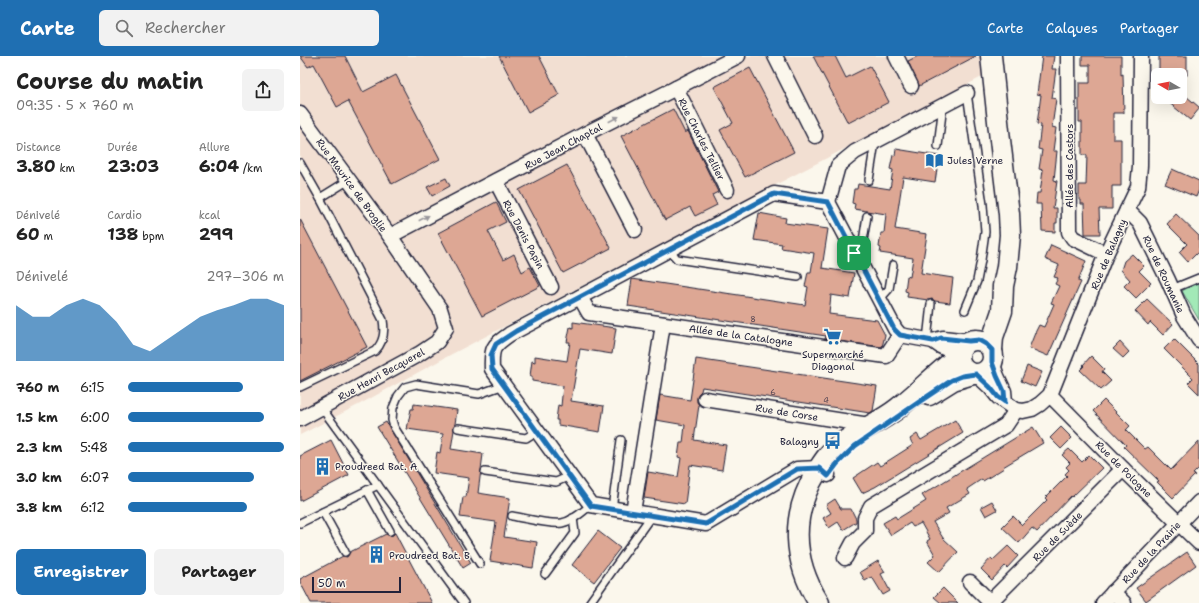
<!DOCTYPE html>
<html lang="fr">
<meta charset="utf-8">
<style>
:root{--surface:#fff;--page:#f2f2f2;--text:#222;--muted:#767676;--accent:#1f6fb2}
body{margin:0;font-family:"Shantell Sans",sans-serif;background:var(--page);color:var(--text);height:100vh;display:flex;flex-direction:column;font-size:15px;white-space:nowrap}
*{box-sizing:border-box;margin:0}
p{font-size:13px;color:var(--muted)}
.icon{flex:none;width:22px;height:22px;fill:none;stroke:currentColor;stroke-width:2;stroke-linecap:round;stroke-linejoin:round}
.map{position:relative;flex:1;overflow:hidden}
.drawer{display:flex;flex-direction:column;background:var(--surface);width:300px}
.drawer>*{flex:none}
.needle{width:26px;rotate:279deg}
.controls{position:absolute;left:851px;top:12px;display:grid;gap:8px}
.controls a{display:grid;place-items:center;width:36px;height:36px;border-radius:6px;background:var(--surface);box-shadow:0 4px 16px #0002;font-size:20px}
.scale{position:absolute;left:12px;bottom:10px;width:89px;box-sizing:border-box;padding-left:4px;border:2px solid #22223b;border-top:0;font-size:11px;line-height:14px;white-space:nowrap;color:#22223b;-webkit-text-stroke:3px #fbf7ec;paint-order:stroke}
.pin{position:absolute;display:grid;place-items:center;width:34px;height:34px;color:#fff;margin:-17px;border-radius:8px;box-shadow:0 2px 6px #0006}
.round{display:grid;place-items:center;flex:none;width:42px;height:42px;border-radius:6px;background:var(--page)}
.summary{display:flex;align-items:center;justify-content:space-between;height:68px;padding:0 16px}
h1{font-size:22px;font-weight:700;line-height:30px}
.metrics{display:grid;grid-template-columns:repeat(3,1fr);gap:6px;height:68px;padding:4px 16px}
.metrics div{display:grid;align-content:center}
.metrics b{font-size:17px;font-weight:700}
.metrics small{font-size:11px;font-weight:400}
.metrics p{font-size:11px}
.chart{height:112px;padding:8px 16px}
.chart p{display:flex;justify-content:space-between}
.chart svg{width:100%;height:72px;margin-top:4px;fill:var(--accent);opacity:.7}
.primary-button{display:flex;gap:8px;margin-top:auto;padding:8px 16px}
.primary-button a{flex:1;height:46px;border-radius:6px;background:var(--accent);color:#fff;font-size:16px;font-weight:700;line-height:46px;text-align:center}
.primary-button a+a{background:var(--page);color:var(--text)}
ul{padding:0 16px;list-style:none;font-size:13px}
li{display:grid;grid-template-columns:64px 48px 1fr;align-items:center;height:30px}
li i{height:10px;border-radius:5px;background:var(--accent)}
header{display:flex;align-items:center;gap:24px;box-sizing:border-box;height:56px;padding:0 20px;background:var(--accent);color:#fff}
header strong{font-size:19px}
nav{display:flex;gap:22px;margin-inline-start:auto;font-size:14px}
.search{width:280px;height:36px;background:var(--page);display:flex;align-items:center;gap:10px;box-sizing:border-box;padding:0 14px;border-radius:6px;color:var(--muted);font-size:15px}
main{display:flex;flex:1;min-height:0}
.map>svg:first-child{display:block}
.built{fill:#f2dfd2}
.green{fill:#a2e9b7;stroke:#628679}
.building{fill:#dda794;stroke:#22223b}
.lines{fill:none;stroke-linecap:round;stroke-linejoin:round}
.lane-casing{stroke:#22223b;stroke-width:10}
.street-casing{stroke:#22223b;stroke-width:17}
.secondary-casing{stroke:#22223b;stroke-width:23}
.lane{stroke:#fbf7ec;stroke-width:7}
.street{stroke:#fbf7ec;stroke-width:14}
.secondary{stroke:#fbf7ec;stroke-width:20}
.oneway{fill:#99979c}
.route-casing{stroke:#fff;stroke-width:8}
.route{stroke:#1f6fb2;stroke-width:5}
.labels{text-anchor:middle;stroke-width:3;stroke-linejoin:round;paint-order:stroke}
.number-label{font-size:8px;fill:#514351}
.street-label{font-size:10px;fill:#22223b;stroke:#fbf7ec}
.poi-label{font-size:10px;fill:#22223b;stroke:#fbf7ec;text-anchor:start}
</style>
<header>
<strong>Carte</strong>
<div class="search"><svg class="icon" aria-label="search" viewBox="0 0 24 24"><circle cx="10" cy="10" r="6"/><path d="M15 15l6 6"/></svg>Rechercher</div>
<nav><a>Carte</a><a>Calques</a><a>Partager</a></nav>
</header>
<main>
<section class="drawer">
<div class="summary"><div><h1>Course du matin</h1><p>09:35 · 5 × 760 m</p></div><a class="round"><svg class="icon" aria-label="share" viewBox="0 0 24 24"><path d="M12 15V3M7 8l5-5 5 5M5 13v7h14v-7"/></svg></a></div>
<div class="metrics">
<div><p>Distance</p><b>3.80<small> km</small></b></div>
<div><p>Durée</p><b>23:03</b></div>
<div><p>Allure</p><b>6:04<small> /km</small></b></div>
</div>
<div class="metrics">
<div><p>Dénivelé</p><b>60<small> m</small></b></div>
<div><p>Cardio</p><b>138<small> bpm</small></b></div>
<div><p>kcal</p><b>299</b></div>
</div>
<div class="chart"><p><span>Dénivelé</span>297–306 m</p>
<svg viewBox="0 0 160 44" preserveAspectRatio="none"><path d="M0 44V10L10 17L20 17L30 10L40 6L50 10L60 20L70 34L80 38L90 31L100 24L110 17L120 13L130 10L140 6L150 6L160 10V44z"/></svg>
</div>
<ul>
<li><b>760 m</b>6:15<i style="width:74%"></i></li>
<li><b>1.5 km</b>6:00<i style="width:87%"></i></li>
<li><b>2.3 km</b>5:48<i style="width:100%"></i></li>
<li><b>3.0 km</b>6:07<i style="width:81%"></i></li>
<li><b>3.8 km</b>6:12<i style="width:76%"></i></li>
</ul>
<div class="primary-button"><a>Enregistrer</a><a>Partager</a></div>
</section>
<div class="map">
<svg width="899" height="547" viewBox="0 0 899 547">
<rect width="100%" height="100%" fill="#fbf7ec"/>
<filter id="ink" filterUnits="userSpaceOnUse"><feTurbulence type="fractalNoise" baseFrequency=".025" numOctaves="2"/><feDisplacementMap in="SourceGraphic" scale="8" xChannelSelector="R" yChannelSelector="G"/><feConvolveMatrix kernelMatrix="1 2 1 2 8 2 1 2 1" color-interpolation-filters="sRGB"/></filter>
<g filter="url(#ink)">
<polygon class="built" points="0,0 699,0 701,11 150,299 60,348 0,379"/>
<polygon class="green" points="899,227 899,264 882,235 894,228"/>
<g class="building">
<polygon points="0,0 45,0 63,36 96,19 140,103 92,128 48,45 37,51 14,8 8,11"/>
<polygon points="199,0 239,0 259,39 228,56"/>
<polygon points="513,0 535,0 546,22 570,10 589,46 548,67"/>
<polygon points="618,0 676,0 619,30 608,5"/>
<polygon points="742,0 754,0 752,13 756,13 752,42 756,43 752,71 756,72 753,95 757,95 754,124 757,125 753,152 757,152 757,167 755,167 755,176 742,175 741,148 736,148 737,137 740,137 743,114 739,113 742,94 738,93 741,69 737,68 741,39 737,38"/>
<polygon points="782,0 821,0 821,19 823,18 824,57 813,57 813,83 821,83 821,130 812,130 812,153 799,153 800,178 785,178 784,148 781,148 781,144 779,144 779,129 786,129 787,99 782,99 782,66 779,66 779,27 790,27 790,9 782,9"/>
<rect x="859" y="0" width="28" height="19"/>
<polygon points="450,12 494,96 445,121 420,74 433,67 414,31"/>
<polygon points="880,35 899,51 899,53 890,64 862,41 880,41"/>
<polygon points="373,53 385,77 388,75 418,136 412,139 417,149 395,160 390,151 365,164 321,80"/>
<polygon points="596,93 639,100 635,126 603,121 595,173 627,178 621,217 653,222 650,247 635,245 632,243 628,244 607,241 608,236 605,235 607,220 610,221 613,202 580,197 581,192 579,191 581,177 584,177 586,158 554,153 555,148 552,147 554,133 557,133 558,128 590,133 593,114 590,113 593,99 595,100"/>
<polygon points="267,109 311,192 263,217 219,134"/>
<polygon points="872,113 899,125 899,134 896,141 865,128"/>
<polygon points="146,122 150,130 132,140 127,131"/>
<polygon points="196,146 206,166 188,175 203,204 214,198 222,216 230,211 240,230 182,260 138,177"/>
<polygon points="459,157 486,162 485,167 528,173 522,212 554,217 550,242 531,239 529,258 577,264 585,279 582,291 525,283 526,280 328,250 332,223 505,249 508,231 505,230 508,216 511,216 514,197 481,192 482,188 454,184"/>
<polygon points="876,158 899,180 899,195 888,206 879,196 887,188 867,168"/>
<polygon points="0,163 67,291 0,325"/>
<polygon points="751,189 786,205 778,225 781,226 748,300 729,292 735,277 739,269 744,271 754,248 751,247 759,230 755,228 758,222 754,221 759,209 745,203"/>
<polygon points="832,198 844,210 839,215 851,227 836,242 824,230 830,224 821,214 824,205"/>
<polygon points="847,243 873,268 863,279 850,266 848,269 835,255"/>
<polygon points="273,266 316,272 312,298 280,293 271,345 304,350 300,376 258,369 258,364 256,364 258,349 261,350 263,330 232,325 232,320 230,320 232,305 235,306 235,300 267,305 270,286 267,286 270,271 273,272"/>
<polygon points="874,283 899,308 899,338 888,327 893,322 864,293"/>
<polygon points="820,286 829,296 823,302 813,293"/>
<polygon points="791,300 804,313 802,316 811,325 801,334 780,314 784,310 783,309"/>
<polygon points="396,303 577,330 573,355 570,357 402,331 401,335 398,338 397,342 397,346 399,349 394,384 426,389 422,414 390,409 385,448 344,442 348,416 378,421 381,402 378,401 380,387 383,387 385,369 356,364 360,339 390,344"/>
<polygon points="727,310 742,316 735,331 721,325"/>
<polygon points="804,344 830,370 826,374 845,393 848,391 871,414 899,385 899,412 893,418 895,419 873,442 857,426 859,425 824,391 826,389 793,355"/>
<polygon points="114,348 157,354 155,368 153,371 154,374 151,393 183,398 178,437 210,442 204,481 237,486 233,512 190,505 196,466 160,461 163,441 166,441 169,422 134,417 137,396 140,397 143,378 107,373 111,353 113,353"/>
<polygon points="655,364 663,377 575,431 562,437 553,422 577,406 580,410 613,389 610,383 617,378 621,384"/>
<polygon points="86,366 171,507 163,512 77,371"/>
<polygon points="733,371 743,387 703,411 704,412 683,425 682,423 667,433 670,438 646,452 649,457 633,466 643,482 658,496 639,516 628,506 635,499 627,485 630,483 621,467 613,471 610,467 591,479 583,467 595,460 597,463 626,445 622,439"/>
<polygon points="761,371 772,382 761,393 750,382"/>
<polygon points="31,384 49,419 0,445 0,400"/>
<polygon points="769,393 782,406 789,399 802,412 772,441 771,440 737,476 732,472 719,487 702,471 713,460 722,469 747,444 745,442 767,420 765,418 769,414 766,411 770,407 762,399"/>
<polygon points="535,443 541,453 551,453 556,463 556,466 543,474 538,466 529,472 523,462 531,457 526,449"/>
<polygon points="692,445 697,454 686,460 681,451"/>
<polygon points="298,475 320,492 294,526 272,509"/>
<polygon points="95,477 132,547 11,547 0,526 0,523 43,500 47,501 50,496 86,478 90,480 93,479"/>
<polygon points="708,490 718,500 707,512 705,510 692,524 681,513 691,502 693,504"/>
<polygon points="887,496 896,509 846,545 836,532"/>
<polygon points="578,505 585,516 581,518 590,535 583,539 572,521 565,525 560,516"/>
<polygon points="643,532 658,547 641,547 634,541"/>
</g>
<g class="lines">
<defs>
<g id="lane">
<polyline points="638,90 643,49"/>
<polyline points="0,107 20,142 49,124"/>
<polyline points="569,124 575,86"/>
<polyline points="369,194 377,203 498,221"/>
<polyline points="554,197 562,191 567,160"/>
<polyline points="872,233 899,222"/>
<polyline points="579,244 589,233 593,209"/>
<polyline points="665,254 677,225 681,204 685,176 683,149 667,37"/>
<polyline points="627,284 631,248"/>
<path d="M0,331L75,295C84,286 85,276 83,264L20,142"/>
<polyline points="21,351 164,547"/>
<polyline points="158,372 226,382 237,375"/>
<polyline points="185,416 256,426 270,420"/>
<polyline points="67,434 90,475"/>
<polyline points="312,453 321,384"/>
<polyline points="23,456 45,496"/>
<path d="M212,460C225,462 250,469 262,467C273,465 282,456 291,449"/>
<polyline points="0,467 78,429"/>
<polyline points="180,508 94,371 92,364 93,352 98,340 105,331 116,328 179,338 204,329"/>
<polyline points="245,518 275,477 273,462"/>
<polyline points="290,546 352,459"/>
</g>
<g id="street">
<polyline points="475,0 515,80"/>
<polyline points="596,0 611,30"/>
<polyline points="768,0 769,176 773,182 806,198"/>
<polyline points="376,32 427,134"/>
<polyline points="0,58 90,180 140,253 146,272 137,286 119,298 0,363"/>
<polyline points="285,78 335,174"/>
<polyline points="196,125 251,231"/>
<polyline points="528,146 595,273 600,279 633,285 640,290 659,299"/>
<polyline points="528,146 538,110 555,96 667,37"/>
<polyline points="827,154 840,167 868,224 884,260 899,284"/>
<polyline points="90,180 285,78 376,32 438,0"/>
<polyline points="280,241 289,257 586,300 600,279"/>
<polyline points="633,285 643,282 669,285"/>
<polyline points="692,306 697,320 704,335 705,346"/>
<polyline points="676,318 690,331 698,341 716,354 723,355 732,353 740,348 750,339 806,198 838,131 840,110 841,0"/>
<polyline points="750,339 823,413 899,487"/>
<polyline points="405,343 569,369"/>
<path d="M528,419L519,412L497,413L406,468L291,449L192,313C191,291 193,290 210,278L474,138L528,146"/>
<polyline points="333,456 363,268"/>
<polyline points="545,502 553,487 565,475 565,462 571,450 706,369 716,354"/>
<polyline points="670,526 691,547"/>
<polyline points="813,536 824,547"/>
<polyline points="690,546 823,413"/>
<polyline points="803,547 899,446"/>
</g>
<g id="secondary">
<polyline points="691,0 700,84 709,158 710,179 707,211 703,230 702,255 693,281 692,294"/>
<circle cx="676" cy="301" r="17"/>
<polyline points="629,339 653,324 673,318"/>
<path d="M519,547C493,505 490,460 516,417C521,409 525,402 532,395C551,377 578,368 598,352C619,335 638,316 659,300"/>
</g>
</defs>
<use href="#lane" class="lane-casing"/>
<use href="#street" class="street-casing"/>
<use href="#secondary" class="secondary-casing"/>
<use href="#lane" class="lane"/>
<use href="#street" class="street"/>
<use href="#secondary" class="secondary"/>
</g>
<defs><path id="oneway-solid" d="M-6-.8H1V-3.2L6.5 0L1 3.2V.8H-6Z"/></defs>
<g class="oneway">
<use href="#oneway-solid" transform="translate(314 63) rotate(-27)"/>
<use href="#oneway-solid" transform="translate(124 162) rotate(-27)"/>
</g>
</g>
<g class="lines" filter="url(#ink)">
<defs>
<polygon id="route" points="474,138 528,146 594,273 600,279 633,285 641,282 669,285 679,284 686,288 692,294 692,306 697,320 704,335 705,346 698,341 690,331 676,318 662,320 652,324 619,346 555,390 537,408 528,420 519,412 497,413 406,468 291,450 192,313 191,299 196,288 216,275"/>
</defs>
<use href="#route" class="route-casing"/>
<use href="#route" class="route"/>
</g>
<defs>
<symbol id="library-bare" viewBox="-9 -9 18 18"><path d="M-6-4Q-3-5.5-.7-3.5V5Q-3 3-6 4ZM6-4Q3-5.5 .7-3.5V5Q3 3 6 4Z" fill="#1f6fb2" stroke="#fbf7ec" stroke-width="2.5" paint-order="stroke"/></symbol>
<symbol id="supermarket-bare" viewBox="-9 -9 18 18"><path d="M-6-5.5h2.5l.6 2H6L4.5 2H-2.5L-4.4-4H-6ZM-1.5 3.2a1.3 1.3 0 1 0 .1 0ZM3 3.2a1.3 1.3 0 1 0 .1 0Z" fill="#1f6fb2" stroke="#fbf7ec" stroke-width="2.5" paint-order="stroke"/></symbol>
<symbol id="bus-bare" viewBox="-9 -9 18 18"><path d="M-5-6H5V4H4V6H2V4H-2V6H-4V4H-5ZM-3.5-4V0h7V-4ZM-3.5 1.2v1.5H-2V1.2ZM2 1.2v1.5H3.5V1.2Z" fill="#1f6fb2" stroke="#fbf7ec" stroke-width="2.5" paint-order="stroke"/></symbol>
<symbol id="building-bare" viewBox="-9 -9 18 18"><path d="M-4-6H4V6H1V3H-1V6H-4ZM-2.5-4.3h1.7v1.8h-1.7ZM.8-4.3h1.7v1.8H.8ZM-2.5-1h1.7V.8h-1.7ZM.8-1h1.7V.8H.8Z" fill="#1f6fb2" stroke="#fbf7ec" stroke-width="2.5" paint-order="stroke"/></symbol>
</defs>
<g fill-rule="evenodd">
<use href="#library-bare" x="622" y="92" width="25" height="25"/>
<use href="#supermarket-bare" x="520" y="268" width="25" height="25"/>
<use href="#bus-bare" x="520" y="372" width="25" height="25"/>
<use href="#building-bare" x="10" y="398" width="25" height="25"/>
<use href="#building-bare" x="64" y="486" width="25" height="25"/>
</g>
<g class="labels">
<g class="number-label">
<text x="453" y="266">8</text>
<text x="473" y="339">6</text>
<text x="526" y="347">4</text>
</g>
<g class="street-label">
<text transform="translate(402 83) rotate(63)" y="4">Rue Charles Tellier</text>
<text transform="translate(263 90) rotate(-28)" y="4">Rue Jean Chaptal</text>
<text transform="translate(769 110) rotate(-90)" y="4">Allée des Castors</text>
<text transform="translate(52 129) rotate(54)" y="4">Rue Maurice de Broglie</text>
<text transform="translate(224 178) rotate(62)" y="4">Rue Denis Papin</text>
<text transform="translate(808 198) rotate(-67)" y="4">Rue de Balagny</text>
<text transform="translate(864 218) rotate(65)" y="4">Rue de Roumanie</text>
<text transform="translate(441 279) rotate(8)" y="4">Allée de la Catalogne</text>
<text transform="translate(81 318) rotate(-29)" y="4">Rue Henri Becquerel</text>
<text transform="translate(487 356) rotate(9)" y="4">Rue de Corse</text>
<text transform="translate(824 413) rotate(45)" y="4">Rue de Pologne</text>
<text transform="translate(757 480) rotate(-45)" y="4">Rue de Suède</text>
<text transform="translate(851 496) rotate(-47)" y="4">Rue de la Prairie</text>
</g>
<g class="poi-label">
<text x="647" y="108">Jules Verne</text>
<text x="533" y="302" text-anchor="middle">Supermarché<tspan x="533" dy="12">Diagonal</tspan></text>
<text x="519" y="389" text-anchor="end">Balagny</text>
<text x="35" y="414">Proudreed Bat. A</text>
<text x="89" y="503">Proudreed Bat. B</text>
</g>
</g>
</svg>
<div class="controls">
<a><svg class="needle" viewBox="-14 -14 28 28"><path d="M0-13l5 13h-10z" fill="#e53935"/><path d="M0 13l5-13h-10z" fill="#767676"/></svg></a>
</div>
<div class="scale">50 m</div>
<div class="pin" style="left:554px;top:197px;background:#1e9e55"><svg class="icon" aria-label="arrive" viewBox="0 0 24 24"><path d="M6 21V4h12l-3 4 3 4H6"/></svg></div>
</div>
</main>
